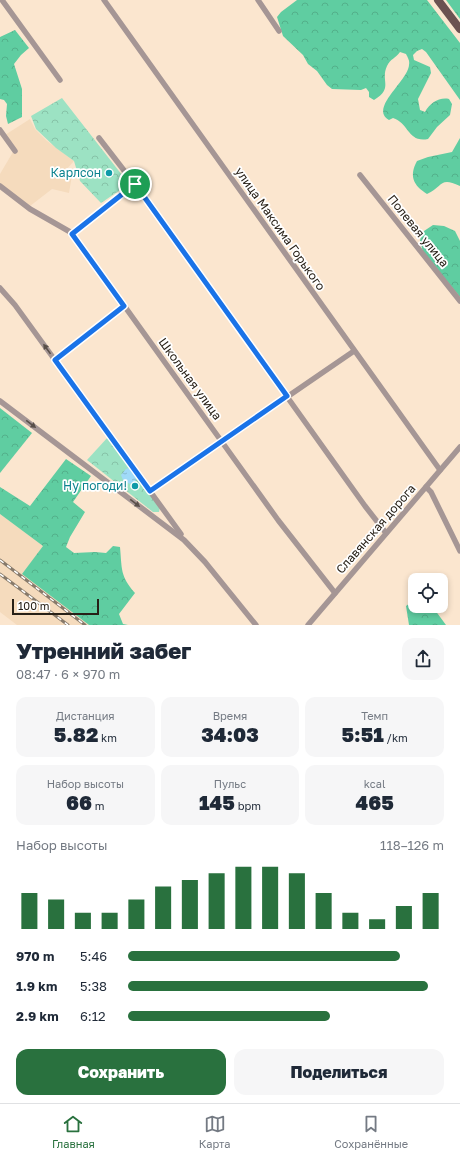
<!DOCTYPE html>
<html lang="ru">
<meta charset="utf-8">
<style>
:root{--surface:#fff;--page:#f6f6f7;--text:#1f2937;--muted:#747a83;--line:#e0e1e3;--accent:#29713e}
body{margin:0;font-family:"Golos Text",sans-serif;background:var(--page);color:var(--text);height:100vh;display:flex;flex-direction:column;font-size:15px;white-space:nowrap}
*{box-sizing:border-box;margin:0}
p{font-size:13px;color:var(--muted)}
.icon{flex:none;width:22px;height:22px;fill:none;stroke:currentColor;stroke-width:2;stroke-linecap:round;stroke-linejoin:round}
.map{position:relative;height:625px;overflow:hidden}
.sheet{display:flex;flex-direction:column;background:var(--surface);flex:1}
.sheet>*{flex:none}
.controls{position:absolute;left:408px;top:573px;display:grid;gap:8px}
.controls a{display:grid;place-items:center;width:40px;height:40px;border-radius:8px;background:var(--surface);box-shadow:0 2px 6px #0003;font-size:20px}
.scale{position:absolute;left:12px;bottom:10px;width:87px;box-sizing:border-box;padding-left:4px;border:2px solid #272017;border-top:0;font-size:11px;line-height:14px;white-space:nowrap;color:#272017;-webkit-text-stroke:3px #fff;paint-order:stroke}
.pin{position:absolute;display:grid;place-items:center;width:34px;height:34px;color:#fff;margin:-17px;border:2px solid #fff;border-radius:50%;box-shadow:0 1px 4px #0007}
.round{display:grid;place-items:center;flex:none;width:42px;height:42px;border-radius:12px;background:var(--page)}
.head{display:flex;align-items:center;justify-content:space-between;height:68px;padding:0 16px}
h1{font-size:22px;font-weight:800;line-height:30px}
.figures{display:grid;grid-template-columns:repeat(3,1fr);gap:6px;height:68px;padding:4px 16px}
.figures div{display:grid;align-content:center;border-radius:10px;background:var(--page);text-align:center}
.figures b{font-size:20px;font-weight:800}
.figures small{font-size:11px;font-weight:400}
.figures p{font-size:11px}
.chart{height:112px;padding:8px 16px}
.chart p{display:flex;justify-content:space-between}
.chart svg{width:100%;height:72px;margin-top:4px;stroke:var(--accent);stroke-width:6}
.action{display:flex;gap:8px;margin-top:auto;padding:8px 16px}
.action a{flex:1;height:46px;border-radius:12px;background:var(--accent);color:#fff;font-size:16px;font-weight:800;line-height:46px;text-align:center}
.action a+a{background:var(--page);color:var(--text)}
ul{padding:0 16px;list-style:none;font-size:13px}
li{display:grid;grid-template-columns:64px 48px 1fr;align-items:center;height:30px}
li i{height:10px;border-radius:5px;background:var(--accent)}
.tab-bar{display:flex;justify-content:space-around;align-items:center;height:56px;border-top:1px solid var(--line);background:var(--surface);font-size:11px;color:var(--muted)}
.tab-bar a{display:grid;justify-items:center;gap:2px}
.tab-bar .active{color:var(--accent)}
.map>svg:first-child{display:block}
.built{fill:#f5dbbd}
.forest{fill:url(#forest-crowns)}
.park{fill:url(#park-crowns)}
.water{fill:url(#water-ripples)}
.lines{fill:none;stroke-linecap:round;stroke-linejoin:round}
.street{stroke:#a59695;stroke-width:5.5}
.primary{stroke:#6b5251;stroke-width:8}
.rail-casing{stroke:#877a6b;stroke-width:3}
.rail{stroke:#fff;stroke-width:1.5;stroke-dasharray:4.5;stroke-linecap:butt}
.oneway{fill:#594f49}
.route-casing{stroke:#fff;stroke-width:8}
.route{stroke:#1a73e8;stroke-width:5}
.culture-dot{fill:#0f9aa8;stroke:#fff;stroke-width:1.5}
.labels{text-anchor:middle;stroke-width:3.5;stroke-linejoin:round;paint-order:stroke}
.culture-label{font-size:12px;fill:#0d838f;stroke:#fff;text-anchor:end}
.street-label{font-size:12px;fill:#272017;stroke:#fff}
</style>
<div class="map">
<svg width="460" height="625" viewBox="0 0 460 625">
<defs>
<pattern id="forest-crowns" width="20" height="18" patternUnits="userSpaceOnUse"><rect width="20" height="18" fill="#5fcda1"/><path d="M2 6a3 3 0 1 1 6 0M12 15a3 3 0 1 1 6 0" fill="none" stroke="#53b08a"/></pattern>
<pattern id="park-crowns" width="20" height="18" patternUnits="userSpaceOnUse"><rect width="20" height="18" fill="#9ce2c3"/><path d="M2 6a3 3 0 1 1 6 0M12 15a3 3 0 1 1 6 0" fill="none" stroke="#86c2a7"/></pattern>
<pattern id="water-ripples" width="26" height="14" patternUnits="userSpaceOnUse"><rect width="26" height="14" fill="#a0daf8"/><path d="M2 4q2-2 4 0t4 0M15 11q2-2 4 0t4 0" fill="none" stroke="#8abbd4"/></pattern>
</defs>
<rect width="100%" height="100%" fill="#fbe6cf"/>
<g class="built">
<polygon points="30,119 35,129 47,141 74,161 64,172 72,175 69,193 52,189 30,206 0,184 0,174 13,152 5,135"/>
<polygon points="0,514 43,546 23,574 89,625 17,625 0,612"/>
</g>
<g class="forest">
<path d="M297,0H427L460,43V100L426,52L422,49L417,51L413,55L414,60L430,67L431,73L418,99L420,110L425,112C430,103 439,97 449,99L452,104L450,115L437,127L428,139C408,143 409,123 393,118L389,120C369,108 408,81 409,65C410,61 408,58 406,54L400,52C396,58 390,59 387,66C380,81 394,88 374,100L369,97V92L366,88L361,90L332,89L327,85L317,71L308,64L303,55L283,36L277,17L281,12Z"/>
<polygon points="446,0 460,0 460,19"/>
<polygon points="15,30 29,48 21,55 14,64 22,89 22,117 8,124 6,116 7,104 4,100 0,99 0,37"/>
<path d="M460,138V186C439,176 443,187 427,194C413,185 409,176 417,161L428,157L452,152Z"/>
<polygon points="433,225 444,226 455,231 460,241 460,297 423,252 420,241 421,236 424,231"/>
<polygon points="0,408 32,433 0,473"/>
<path d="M66,459L91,476L73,502L85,512L70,537L66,547L74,553L95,552L106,553L113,546L120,547C122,569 120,576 135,593L119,614L123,624L128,625H89L22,574L43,546L0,514V487L30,506Z"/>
<polygon points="415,599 415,606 432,606 446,625 409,625 406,606"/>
</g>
<g class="park">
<polygon points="62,98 129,184 101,203 80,181 74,161 56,148 36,129 31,116"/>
<polygon points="108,437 160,507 159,512 153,512 87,460"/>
</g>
<path class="water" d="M129,468C133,471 138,477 135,482L130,484L123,480L121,475L126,469Z"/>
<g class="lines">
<g class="street">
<polyline points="2,0 60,80"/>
<polyline points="104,0 440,470"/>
<polyline points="258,0 279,31"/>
<polyline points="0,130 15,151"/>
<polyline points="99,138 143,195 365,506 386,533"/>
<polyline points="360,175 460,301"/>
<polyline points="0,186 30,209 72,233 278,520 335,593"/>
<polyline points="72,233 135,184"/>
<polyline points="0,288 15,305 181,534"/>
<polyline points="55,360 124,306"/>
<polyline points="0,401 184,540 205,562 256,625"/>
<polyline points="426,487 431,492 460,551"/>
<polyline points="150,491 354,351"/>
<polyline points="308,625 460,447"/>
</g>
<polyline class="primary" points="438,0 460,29"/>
<defs>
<g id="rail">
<polyline points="0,560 85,625"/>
<polyline points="0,574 68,625"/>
</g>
</defs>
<use href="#rail" class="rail-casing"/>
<use href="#rail" class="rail"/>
</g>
<defs><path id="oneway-solid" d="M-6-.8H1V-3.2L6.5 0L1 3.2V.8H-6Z"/></defs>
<g class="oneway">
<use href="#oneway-solid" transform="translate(47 349) rotate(-126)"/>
<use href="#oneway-solid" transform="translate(31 424) rotate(37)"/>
<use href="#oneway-solid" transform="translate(135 503) rotate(37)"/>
</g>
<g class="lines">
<defs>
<polygon id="route" points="135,184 287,396 150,491 55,360 124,306 72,234"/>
</defs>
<use href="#route" class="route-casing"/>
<use href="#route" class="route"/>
</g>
<g class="culture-dot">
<circle cx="109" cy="173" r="4"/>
<circle cx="135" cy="486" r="4"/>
</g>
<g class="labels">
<g class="culture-label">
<text x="101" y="177">Карлсон</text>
<text x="127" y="490">Ну погоди!</text>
</g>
<g class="street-label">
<text transform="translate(280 229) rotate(55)" y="4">улица Максима Горького</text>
<text transform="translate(418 231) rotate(51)" y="4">Полевая улица</text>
<text transform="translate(190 379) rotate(54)" y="4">Школьная улица</text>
<text transform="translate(376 529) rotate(-49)" y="4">Славянская дорога</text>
</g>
</g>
</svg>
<div class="controls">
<a><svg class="icon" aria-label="locate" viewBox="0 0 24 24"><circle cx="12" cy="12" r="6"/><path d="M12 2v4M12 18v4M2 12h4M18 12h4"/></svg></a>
</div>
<div class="scale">100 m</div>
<div class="pin" style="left:135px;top:184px;background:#1e9e55"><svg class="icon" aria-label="arrive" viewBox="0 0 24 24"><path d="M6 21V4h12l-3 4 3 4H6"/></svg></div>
</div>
<section class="sheet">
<div class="head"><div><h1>Утренний забег</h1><p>08:47 · 6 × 970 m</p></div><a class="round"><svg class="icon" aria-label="share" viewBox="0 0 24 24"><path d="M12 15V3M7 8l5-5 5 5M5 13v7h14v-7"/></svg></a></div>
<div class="figures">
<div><p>Дистанция</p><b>5.82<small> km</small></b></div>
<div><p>Время</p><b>34:03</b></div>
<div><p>Темп</p><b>5:51<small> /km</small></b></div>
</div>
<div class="figures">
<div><p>Набор высоты</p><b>66<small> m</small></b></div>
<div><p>Пульс</p><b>145<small> bpm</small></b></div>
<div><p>kcal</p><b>465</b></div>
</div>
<div class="chart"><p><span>Набор высоты</span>118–126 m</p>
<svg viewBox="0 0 160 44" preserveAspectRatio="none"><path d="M5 44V22M15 44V26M25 44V34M35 44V34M45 44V26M55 44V18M65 44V14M75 44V10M85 44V6M95 44V6M105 44V10M115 44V22M125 44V34M135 44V38M145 44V30M155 44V22"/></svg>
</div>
<ul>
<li><b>970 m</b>5:46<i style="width:86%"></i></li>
<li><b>1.9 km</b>5:38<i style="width:95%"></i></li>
<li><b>2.9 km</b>6:12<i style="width:64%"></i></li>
</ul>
<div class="action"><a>Сохранить</a><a>Поделиться</a></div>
</section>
<nav class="tab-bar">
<a class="active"><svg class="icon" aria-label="home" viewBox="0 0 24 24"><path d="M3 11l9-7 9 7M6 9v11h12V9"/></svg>Главная</a>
<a><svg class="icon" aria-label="map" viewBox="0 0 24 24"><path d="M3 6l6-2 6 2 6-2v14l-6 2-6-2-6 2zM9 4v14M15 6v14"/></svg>Карта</a>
<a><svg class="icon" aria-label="saved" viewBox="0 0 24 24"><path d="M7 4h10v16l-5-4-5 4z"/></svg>Сохранённые</a>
</nav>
